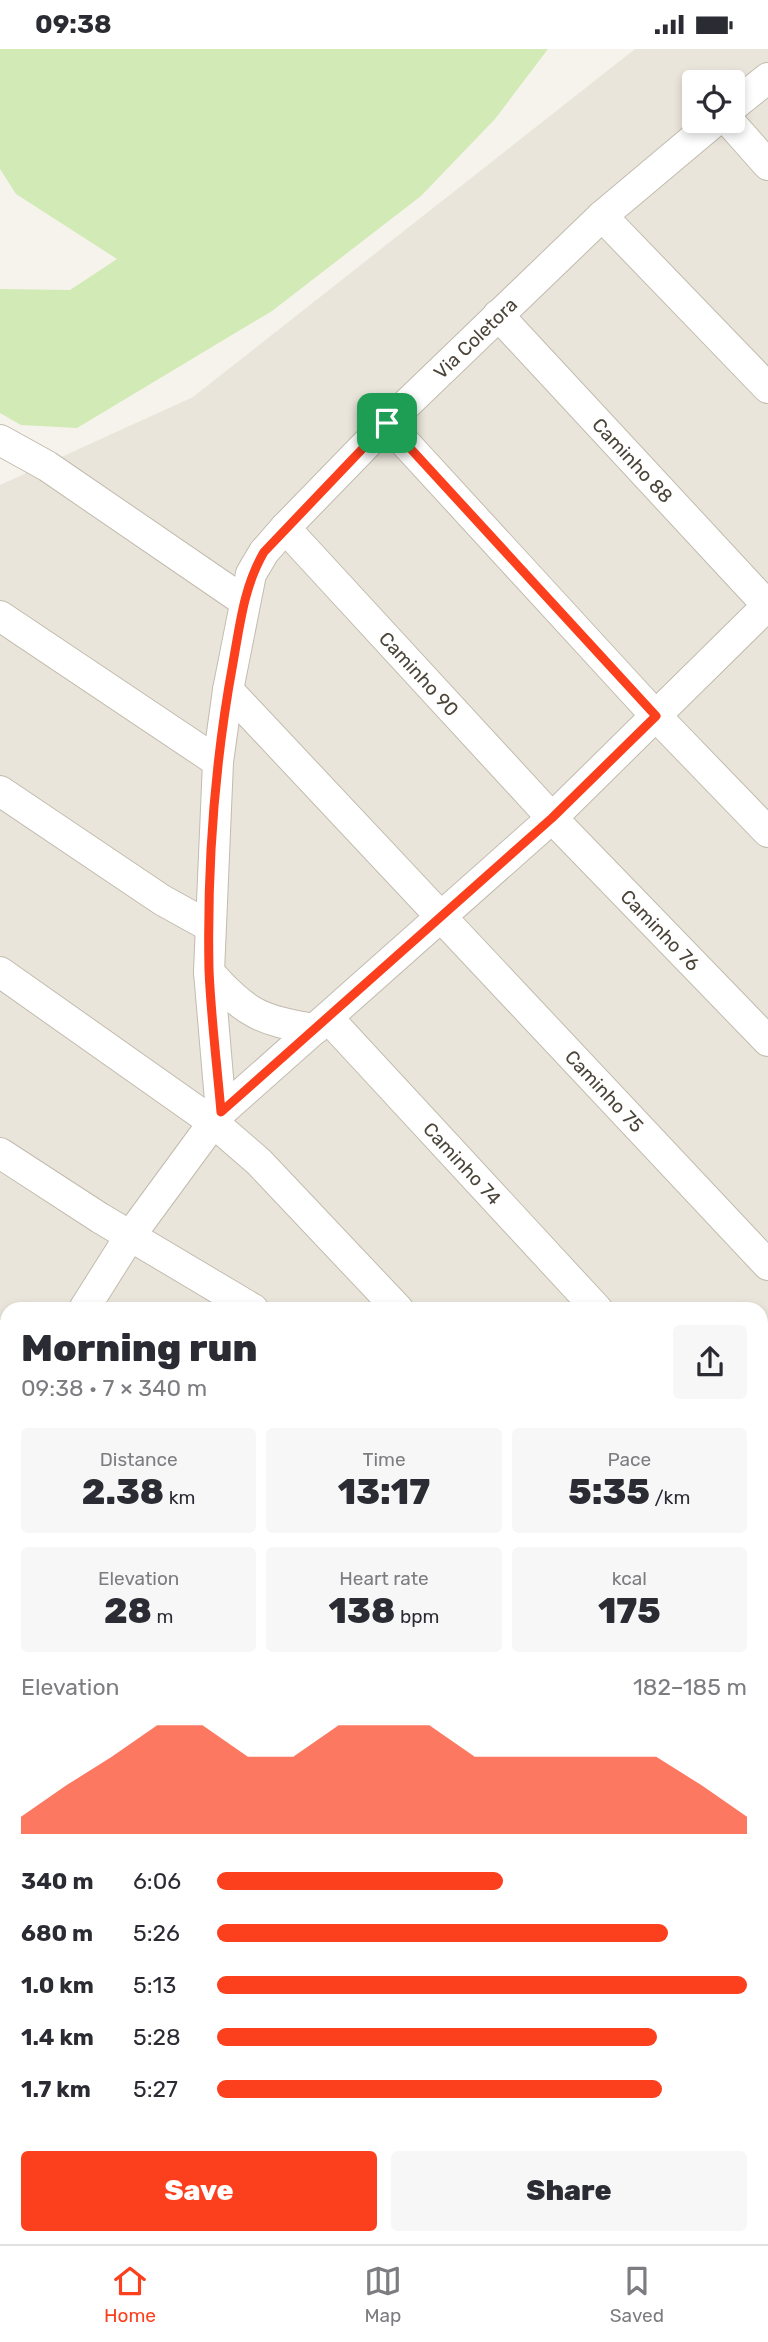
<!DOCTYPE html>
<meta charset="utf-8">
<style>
:root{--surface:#fff;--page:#f7f7f7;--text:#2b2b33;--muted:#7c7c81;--line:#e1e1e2;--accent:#fc3f1d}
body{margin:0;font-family:Rubik,sans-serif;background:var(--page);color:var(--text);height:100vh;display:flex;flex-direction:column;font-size:26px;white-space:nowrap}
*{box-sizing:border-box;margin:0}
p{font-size:23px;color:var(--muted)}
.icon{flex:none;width:38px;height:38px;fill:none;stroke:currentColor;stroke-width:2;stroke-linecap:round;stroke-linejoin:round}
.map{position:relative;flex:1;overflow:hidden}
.details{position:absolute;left:0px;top:1253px;width:768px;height:943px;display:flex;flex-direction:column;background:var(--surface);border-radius:21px 21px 0 0;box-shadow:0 4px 10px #0003}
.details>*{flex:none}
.tools{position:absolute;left:682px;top:21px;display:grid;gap:14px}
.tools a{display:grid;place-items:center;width:63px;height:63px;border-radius:7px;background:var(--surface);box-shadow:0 4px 10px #0003;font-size:35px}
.pin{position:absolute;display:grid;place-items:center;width:60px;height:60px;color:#fff;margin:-30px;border-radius:14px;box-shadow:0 4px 10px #0006}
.round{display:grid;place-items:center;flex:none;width:74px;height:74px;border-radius:7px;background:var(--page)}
.summary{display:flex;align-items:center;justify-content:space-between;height:119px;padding:0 21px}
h1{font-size:38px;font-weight:800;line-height:52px}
.metrics{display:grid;grid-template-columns:repeat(3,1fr);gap:10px;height:119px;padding:7px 21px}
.metrics div{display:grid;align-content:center;border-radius:7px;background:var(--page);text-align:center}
.metrics b{font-size:35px;font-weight:800}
.metrics small{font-size:19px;font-weight:400}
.metrics p{font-size:19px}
.chart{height:196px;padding:14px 21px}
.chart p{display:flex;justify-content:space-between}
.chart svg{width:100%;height:126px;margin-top:7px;fill:var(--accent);opacity:.7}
.button{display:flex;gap:14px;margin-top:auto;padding:14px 21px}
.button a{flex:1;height:80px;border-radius:7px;background:var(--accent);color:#fff;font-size:28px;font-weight:800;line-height:80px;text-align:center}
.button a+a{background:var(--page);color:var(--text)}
ul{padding:0 21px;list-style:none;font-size:23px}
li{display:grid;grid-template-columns:112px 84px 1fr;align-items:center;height:52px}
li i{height:18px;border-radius:9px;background:var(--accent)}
.status{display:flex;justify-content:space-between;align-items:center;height:49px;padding:0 35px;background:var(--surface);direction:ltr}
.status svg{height:19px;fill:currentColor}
.tab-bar{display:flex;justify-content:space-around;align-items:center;height:98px;border-top:2px solid var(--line);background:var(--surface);font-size:19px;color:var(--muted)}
.tab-bar a{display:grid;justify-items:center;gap:4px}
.tab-bar .on{color:var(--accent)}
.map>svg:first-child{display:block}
.residential{fill:#eae5da;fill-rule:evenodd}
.green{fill:#d2eab5}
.building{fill:#d8cfc1;stroke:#d3c7b4;stroke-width:2}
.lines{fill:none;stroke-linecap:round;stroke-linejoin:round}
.minor-casing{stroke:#c2bbae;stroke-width:32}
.minor{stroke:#fff;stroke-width:30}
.route-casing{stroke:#fff;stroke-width:14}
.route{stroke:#fc3f1d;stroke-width:9}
.labels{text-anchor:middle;stroke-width:5;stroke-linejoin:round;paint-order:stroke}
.street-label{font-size:19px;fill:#4b4439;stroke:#fff}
</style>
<div class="status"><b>09:38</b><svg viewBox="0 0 49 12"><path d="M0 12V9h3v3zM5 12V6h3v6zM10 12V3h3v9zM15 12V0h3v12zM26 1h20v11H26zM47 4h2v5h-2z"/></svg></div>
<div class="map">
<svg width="768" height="2195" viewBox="0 0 768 2195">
<rect width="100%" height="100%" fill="#f6f3ec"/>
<path class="residential" d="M635,0H768V2195H0V436L193,348ZM695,33H733V72H695ZM7,1260H761V2189H7Z"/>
<polygon class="green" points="0,0 548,0 495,70 421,147 272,262 77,379 21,376 0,364 0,240 70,241 117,210 16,145 0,120"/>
<g class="building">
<polygon points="761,1426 768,1426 768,1497 761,1496"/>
<rect x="761" y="1615" width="7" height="38"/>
</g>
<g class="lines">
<defs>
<g id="minor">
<polyline points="733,57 768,29"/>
<polyline points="729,72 768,116"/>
<polyline points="602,167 768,339"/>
<path id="s1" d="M498,266L768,557"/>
<polyline points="387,374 656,667 768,783"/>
<polyline points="0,391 47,417 244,552"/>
<path id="s2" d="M285,479L552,769L768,992"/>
<polyline points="0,567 218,713"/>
<path id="s3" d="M228,641L768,1216"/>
<polyline points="0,742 162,851 209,877"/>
<polyline points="0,923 214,1074 259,1113 398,1260"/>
<path d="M209,923C245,964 261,972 315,980"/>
<path id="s4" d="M328,969L597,1260"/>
<path id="s5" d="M221,1063L209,923L218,713L228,641L251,525L264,503L285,479L387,374L602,167L715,72"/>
<polyline points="0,1104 100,1169 253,1260"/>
<polyline points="84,1260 130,1187 221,1063 552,769 768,556"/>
<polyline points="0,1286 7,1291"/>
<polyline points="0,1381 7,1372"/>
<polyline points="761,1409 768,1409"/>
<polyline points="0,1461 7,1465"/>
<polyline points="761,1517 768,1517"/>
<polyline points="0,1643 7,1648"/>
<polyline points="761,1665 768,1665"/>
<polyline points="761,1811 768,1812"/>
<polyline points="0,1824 7,1829"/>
<polyline points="761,1964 768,1964"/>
<polyline points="0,2053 7,2053"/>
<polyline points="761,2110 768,2110"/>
<polyline points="106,2189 106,2195"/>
<polyline points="672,2195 672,2189"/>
</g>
</defs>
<use href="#minor" class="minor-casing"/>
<use href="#minor" class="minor"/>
</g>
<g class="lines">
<defs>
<path id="route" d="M387,374L656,667L552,769L221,1063C217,1016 211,968 209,921C207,821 215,712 233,614C240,575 244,537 264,503Z"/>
</defs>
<use href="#route" class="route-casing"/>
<use href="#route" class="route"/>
</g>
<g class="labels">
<g class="street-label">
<text dy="7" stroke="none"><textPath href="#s5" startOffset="868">Via Coletora</textPath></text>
<text dy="7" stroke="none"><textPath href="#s1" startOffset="198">Caminho 88</textPath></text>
<text dy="7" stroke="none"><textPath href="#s2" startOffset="198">Caminho 90</textPath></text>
<text dy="7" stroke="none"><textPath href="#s2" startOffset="550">Caminho 76</textPath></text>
<text dy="7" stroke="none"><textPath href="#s3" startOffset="550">Caminho 75</textPath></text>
<text dy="7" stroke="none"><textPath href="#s4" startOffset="198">Caminho 74</textPath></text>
</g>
</g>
</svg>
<div class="tools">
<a><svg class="icon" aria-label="locate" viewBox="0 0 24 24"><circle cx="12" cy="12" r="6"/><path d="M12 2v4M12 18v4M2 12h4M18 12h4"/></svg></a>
</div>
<div class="pin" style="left:387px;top:374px;background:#1e9e55"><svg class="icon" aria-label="arrive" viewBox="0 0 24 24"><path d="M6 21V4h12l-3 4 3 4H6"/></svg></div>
<section class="details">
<div class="summary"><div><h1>Morning run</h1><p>09:38 · 7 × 340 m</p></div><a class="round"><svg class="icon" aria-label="share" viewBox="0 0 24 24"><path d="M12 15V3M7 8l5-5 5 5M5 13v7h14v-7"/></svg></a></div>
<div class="metrics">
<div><p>Distance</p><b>2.38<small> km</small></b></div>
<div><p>Time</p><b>13:17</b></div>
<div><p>Pace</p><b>5:35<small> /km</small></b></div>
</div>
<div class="metrics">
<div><p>Elevation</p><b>28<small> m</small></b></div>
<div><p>Heart rate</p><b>138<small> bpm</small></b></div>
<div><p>kcal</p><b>175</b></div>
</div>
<div class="chart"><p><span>Elevation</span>182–185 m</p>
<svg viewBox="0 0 160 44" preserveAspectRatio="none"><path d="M0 44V38L10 27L20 17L30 6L40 6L50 17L60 17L70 6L80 6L90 6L100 17L110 17L120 17L130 17L140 17L150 27L160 38V44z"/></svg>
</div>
<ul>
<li><b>340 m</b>6:06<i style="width:54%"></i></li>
<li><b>680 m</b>5:26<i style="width:85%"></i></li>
<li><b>1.0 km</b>5:13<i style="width:100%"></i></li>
<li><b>1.4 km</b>5:28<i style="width:83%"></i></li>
<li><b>1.7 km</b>5:27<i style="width:84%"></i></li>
</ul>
<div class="button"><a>Save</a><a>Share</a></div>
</section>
</div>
<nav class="tab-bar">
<a class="on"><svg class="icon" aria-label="home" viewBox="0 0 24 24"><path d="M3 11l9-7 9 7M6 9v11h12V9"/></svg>Home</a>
<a><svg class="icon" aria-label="map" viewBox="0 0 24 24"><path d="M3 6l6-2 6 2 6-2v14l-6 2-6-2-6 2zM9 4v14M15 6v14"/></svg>Map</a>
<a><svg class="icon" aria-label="saved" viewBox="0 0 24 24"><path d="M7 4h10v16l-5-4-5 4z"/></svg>Saved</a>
</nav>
